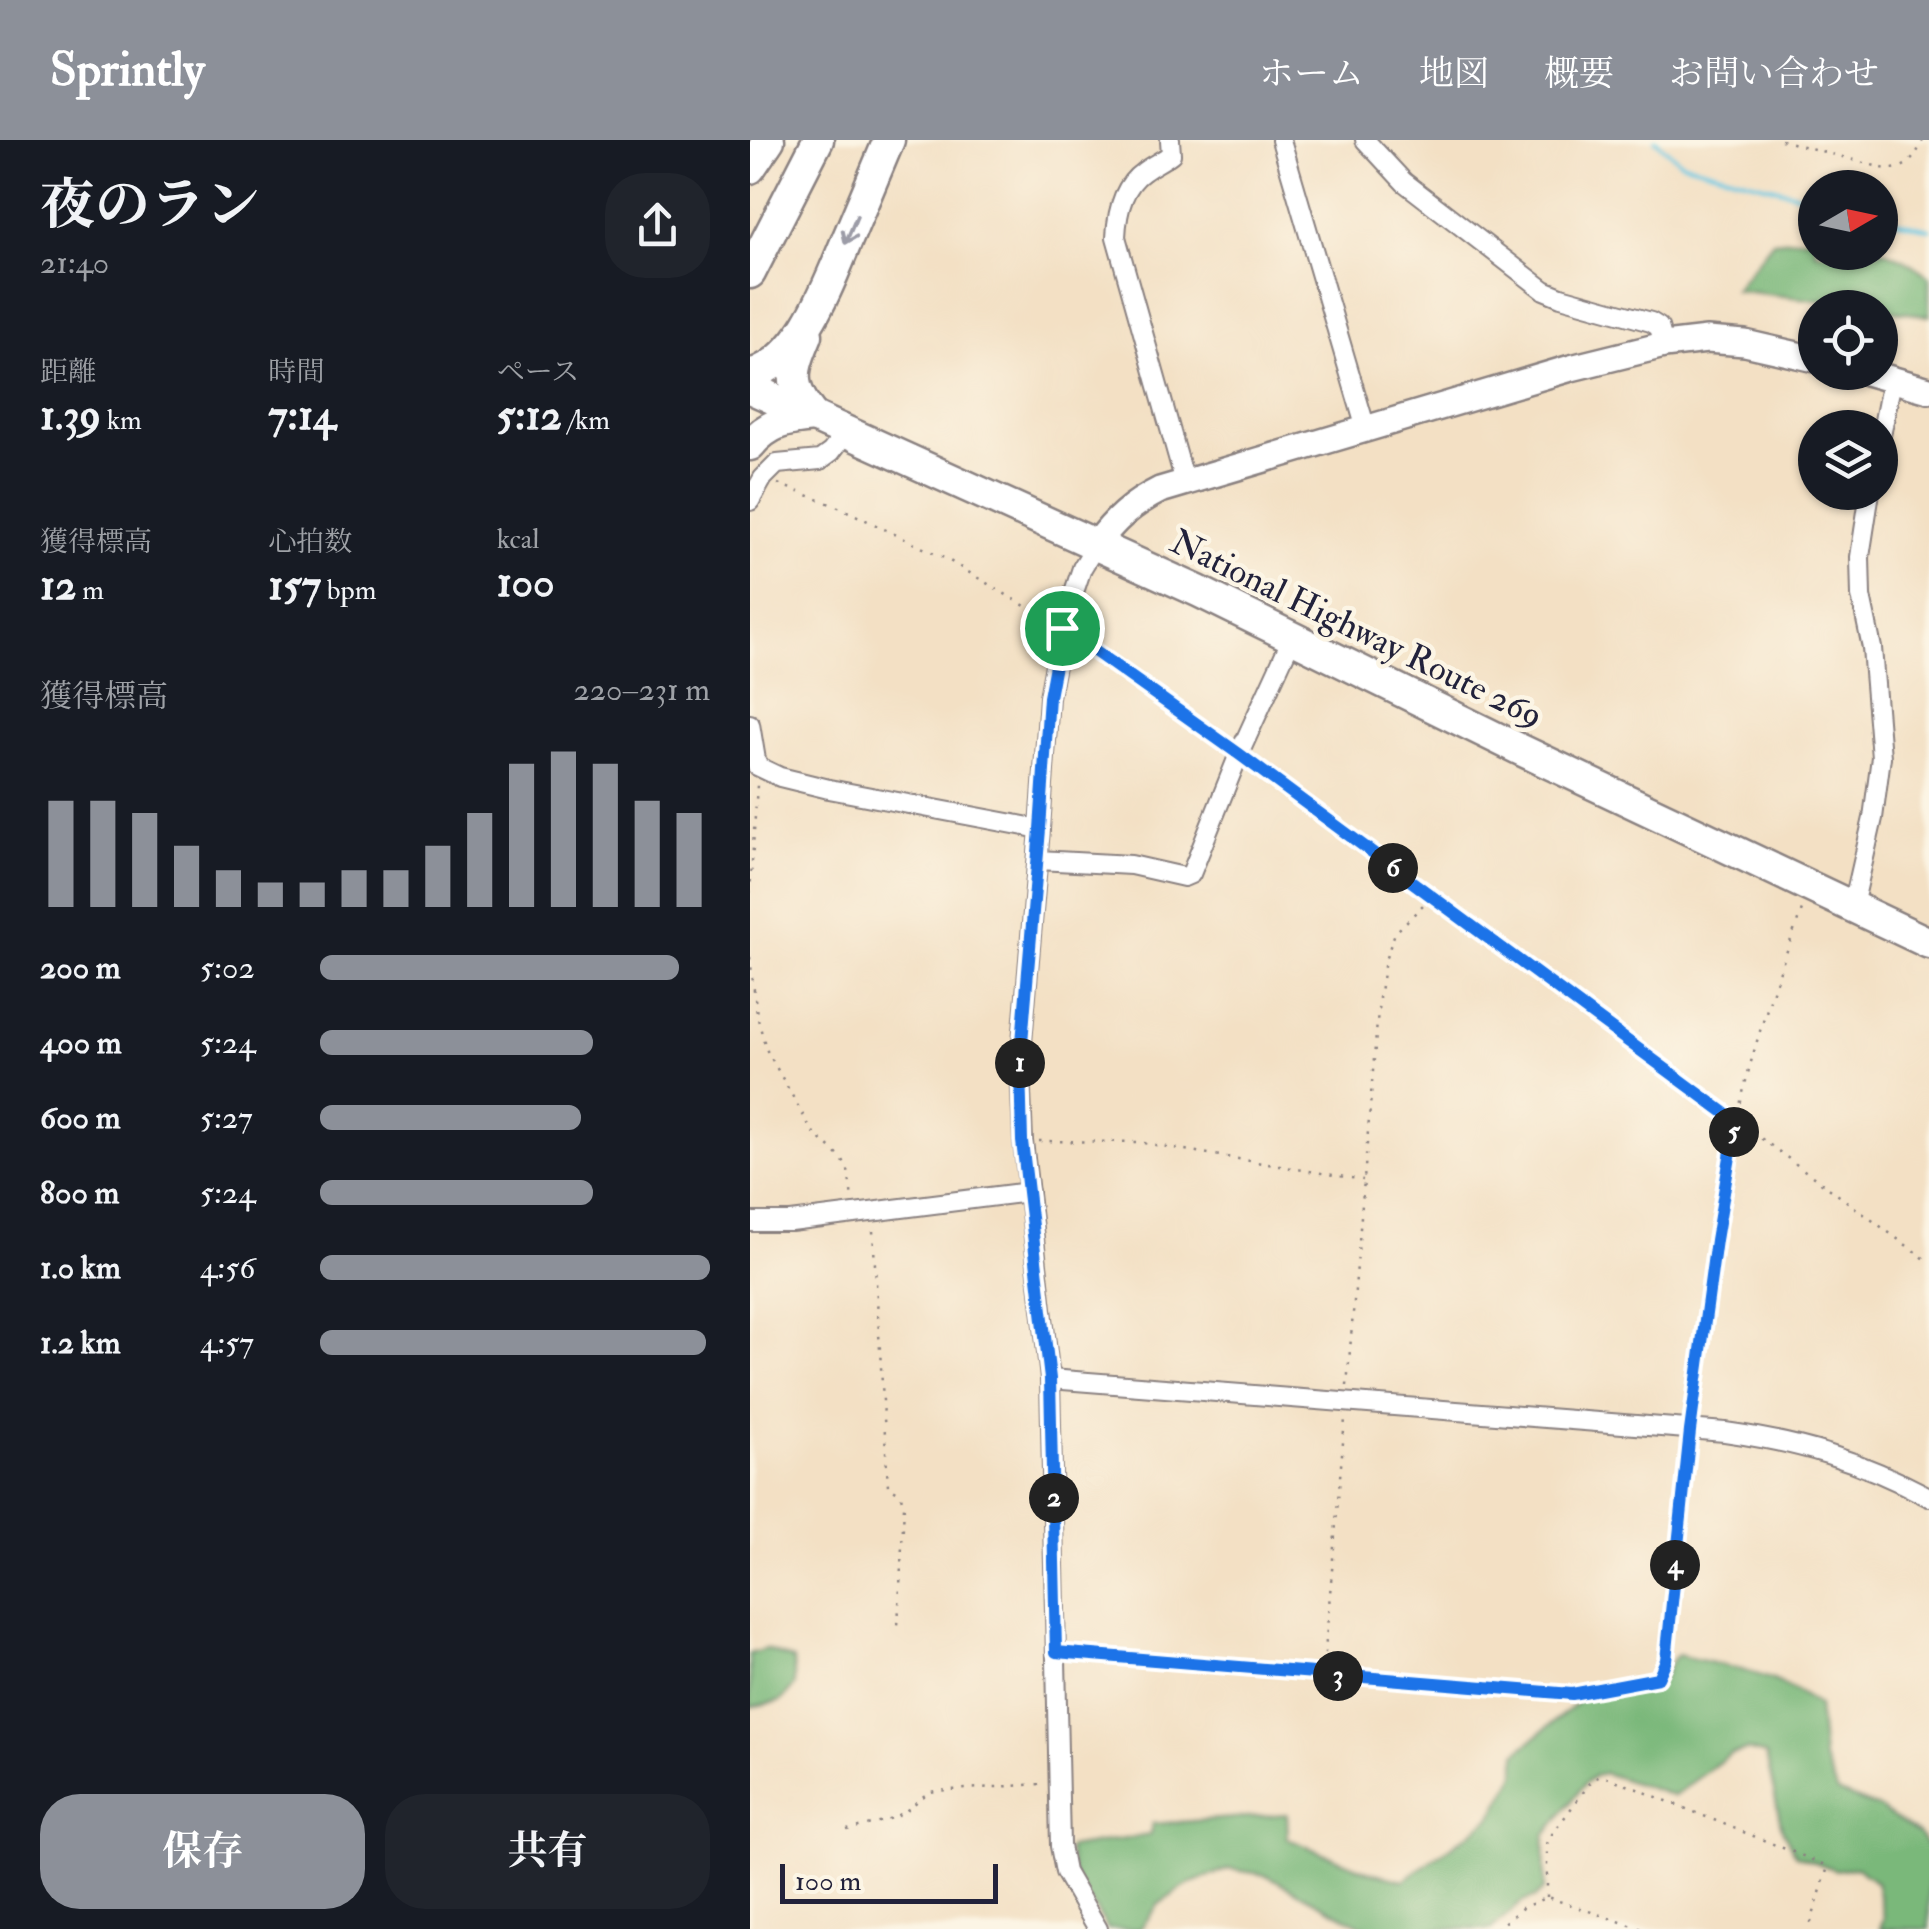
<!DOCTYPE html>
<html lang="ja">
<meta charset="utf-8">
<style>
:root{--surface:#171b24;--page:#20242c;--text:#f1f3f6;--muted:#9ea1a6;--accent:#8c9099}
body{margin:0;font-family:"IM FELL Double Pica","Noto Serif JP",serif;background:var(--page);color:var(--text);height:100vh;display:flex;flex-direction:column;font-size:38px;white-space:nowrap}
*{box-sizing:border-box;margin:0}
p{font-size:32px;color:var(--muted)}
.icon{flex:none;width:55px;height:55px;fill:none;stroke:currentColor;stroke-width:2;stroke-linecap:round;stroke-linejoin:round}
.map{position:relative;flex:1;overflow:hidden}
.drawer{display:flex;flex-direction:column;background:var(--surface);width:750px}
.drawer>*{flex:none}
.needle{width:65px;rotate:81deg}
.fabs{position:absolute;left:1048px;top:30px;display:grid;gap:20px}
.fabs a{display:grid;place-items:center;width:100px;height:100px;border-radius:50%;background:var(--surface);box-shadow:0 2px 8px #0004;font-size:50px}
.scale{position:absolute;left:30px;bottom:25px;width:218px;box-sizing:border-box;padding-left:10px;border:5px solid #22223b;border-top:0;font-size:28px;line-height:35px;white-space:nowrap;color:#22223b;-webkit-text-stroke:8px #fcf5e5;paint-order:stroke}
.pin{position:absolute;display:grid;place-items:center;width:85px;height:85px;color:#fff;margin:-42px;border:5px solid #fff;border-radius:50%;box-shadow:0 2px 10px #0007}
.km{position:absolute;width:50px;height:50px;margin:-25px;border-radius:50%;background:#222;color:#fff;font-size:28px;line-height:50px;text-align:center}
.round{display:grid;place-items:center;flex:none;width:105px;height:105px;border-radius:40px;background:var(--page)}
.summary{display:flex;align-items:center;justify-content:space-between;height:170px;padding:0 40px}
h1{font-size:55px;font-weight:700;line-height:75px}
.stats{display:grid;grid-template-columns:repeat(3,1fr);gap:15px;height:170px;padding:10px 40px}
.stats div{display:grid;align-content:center}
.stats b{font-size:42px;font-weight:700}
.stats small{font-size:28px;font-weight:400}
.stats p{font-size:28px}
.chart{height:280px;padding:20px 40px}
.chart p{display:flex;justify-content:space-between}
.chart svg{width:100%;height:180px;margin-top:10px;stroke:var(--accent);stroke-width:6}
.button{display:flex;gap:20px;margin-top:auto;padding:20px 40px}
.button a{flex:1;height:115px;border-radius:40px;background:var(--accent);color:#fff;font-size:40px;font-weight:700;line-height:115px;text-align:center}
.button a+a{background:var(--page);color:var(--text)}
ul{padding:0 40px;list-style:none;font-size:32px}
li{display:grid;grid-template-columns:160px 120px 1fr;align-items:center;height:75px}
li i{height:25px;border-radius:12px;background:var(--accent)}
header{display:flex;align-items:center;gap:60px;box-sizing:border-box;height:140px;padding:0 50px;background:var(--accent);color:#fff}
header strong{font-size:48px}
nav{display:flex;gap:55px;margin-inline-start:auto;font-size:35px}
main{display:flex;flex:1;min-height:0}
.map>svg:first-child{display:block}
.forest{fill:#7ab87a;stroke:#4e6d5a;stroke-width:2.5}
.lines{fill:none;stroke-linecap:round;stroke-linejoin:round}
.stream{stroke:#64c6e2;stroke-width:4}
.street-casing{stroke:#8a8180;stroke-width:22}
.secondary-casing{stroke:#8a8180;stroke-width:30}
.highway-casing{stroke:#8a8180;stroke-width:35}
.path{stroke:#8a8180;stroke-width:2.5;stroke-dasharray:2.5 8;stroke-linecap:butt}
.street{stroke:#fff;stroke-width:18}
.secondary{stroke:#fff;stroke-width:25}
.highway{stroke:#fff;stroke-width:30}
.oneway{stroke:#9c9ca7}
.route-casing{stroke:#fff;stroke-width:20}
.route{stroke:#1a73e8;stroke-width:12}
.labels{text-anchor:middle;stroke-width:9;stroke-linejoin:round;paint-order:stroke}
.street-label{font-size:35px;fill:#22223b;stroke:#fcf5e5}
</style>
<header>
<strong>Sprintly</strong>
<nav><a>ホーム</a><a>地図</a><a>概要</a><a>お問い合わせ</a></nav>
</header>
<main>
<section class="drawer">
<div class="summary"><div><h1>夜のラン</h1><p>21:40</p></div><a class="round"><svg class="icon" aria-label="share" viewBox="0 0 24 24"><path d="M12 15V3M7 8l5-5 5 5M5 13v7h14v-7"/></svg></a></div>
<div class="stats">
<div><p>距離</p><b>1.39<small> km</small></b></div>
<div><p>時間</p><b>7:14</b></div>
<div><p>ペース</p><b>5:12<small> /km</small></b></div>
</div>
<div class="stats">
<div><p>獲得標高</p><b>12<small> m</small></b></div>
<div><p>心拍数</p><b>157<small> bpm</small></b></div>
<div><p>kcal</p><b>100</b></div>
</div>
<div class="chart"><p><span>獲得標高</span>220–231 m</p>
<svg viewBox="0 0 160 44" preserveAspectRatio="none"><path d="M5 44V18M15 44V18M25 44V21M35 44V29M45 44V35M55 44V38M65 44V38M75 44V35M85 44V35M95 44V29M105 44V21M115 44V9M125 44V6M135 44V9M145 44V18M155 44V21"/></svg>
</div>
<ul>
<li><b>200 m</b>5:02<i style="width:92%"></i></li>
<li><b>400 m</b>5:24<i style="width:70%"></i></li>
<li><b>600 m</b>5:27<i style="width:67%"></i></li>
<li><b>800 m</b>5:24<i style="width:70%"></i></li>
<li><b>1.0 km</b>4:56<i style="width:100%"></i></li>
<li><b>1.2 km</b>4:57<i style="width:99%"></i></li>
</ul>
<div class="button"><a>保存</a><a>共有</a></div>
</section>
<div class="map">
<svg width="1179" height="1789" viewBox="0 0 1179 1789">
<rect width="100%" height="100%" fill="#fcf5e5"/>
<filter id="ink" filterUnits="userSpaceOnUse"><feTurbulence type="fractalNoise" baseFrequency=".01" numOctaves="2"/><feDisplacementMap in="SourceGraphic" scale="20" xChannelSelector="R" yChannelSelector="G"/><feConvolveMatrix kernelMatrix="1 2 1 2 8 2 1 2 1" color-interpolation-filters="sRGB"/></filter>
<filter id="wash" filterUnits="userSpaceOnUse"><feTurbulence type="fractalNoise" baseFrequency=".0048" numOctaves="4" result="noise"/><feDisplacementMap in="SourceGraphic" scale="40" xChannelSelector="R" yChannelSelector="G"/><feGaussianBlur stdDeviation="2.25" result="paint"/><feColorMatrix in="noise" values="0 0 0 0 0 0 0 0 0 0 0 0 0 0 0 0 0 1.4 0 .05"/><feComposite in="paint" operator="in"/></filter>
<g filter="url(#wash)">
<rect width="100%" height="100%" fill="#f3e0c4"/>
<g class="forest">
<polygon points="1065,97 1065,112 1130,112 1130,109 1154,119 1179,136 1179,176 1130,169 1130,168 984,150 1023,101"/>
<polygon points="16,1509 43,1520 45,1545 31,1561 0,1567 0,1514"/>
<path d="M928,1515C979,1528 1026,1532 1068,1566L1073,1618L1087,1652L1129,1668L1169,1694L1179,1708V1789H1130L1134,1777L1126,1743L1107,1727L1086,1730L1046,1715L1032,1689L1016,1615L997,1610L980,1614L924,1656L854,1633L846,1635L836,1642L795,1696L794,1749L786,1757L772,1762L742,1789H618L516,1735L479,1729L441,1743L409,1764L390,1789H358L323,1734L318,1708L400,1695L402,1684L537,1674L538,1699L620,1732L654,1740L741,1678L766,1634V1613L834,1557L911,1541C918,1532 918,1522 928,1515Z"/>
</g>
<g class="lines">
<g class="stream">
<polyline points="905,0 931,22 1065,59"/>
<polyline points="1130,77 1179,89"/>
</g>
</g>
</g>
<g filter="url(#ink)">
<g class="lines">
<defs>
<g id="street">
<path d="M420,0L421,14C412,21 402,25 393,32C373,46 367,73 366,97L435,342"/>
<polyline points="531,0 616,289"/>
<polyline points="615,0 654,42 794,150 811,157 901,182 909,187 914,205"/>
<polyline points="1130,301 1142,240"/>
<polyline points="0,361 13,338 27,324 70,320 81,312 97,291"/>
<polyline points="346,405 332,428 312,488 299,557 290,689 270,926 273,1001 300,1239 310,1706 315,1732 348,1789"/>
<polyline points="0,584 7,626 30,637 79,649 290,689"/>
<polyline points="288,720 381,725 434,737 441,734 489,614 543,496"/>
<polyline points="1103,766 1123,678 1131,617 1122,508 1111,456 1110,417 1120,352"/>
<polyline points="0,1082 41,1082 279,1052"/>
<path d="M300,1239L975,1292C1052,1303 1109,1320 1179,1357"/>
</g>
<g id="secondary">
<polyline points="1116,232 1179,250"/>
<path d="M346,405C364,380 382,364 410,350L821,228L914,205L957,200L995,203L1065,219"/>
</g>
<g id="highway">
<polyline points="0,28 19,0"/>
<polyline points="0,133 68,0"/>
<path d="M57,195C42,231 37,245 64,277"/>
<path d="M0,235C54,220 80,139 100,93C113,62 126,31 139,0"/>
<polyline points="0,248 448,451 769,609 1179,803"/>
<path d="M0,305C18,283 37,279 64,277"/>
</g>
</defs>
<use href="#street" class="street-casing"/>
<use href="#secondary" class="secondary-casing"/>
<use href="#highway" class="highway-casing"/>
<g class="path">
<path d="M1031,0L1136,29C1158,30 1165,18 1173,0"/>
<polyline points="28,344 91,368 198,420 297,479"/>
<polyline points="325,497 477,606"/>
<polyline points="504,625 1179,1122"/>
<polyline points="0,753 7,645"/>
<polyline points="0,817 7,875 16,909 62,991 92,1019 98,1030 102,1058"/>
<polyline points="289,1001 388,1002 613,1040"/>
<polyline points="123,1091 138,1346 150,1353 154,1366 148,1486"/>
<polyline points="597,1246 629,858 635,820 645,793 680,758"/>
<path d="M942,1274C955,1177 966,1079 986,984C1001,911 1026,839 1052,770"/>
<polyline points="323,1513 822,1554 908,1538 916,1521 938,1307"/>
<polyline points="573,1535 595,1279"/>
<path d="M97,1690C115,1685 135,1682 152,1673C164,1667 171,1654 185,1651L291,1644"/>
<polyline points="797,1757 797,1704 800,1697 843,1639 851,1636 860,1638 1075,1725 1077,1730 1059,1789"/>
<polyline points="746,1789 772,1768 797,1757 892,1789"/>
</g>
<use href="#street" class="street"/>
<use href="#secondary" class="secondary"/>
<use href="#highway" class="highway"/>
</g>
<defs><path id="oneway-shaft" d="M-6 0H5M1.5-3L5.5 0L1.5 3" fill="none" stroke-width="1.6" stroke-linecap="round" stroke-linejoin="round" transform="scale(2.5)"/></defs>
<use class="oneway" href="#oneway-shaft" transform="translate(101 90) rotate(113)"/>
</g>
<g class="lines" filter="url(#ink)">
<defs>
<polygon id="route" points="312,488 489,614 986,981 966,1100 940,1291 916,1520 908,1538 822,1554 306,1512 300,1239 272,1001 270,926 290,689 299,557"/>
</defs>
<use href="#route" class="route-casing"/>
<use href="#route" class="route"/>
</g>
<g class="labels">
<g class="street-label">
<text transform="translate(607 488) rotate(26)" y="12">National Highway Route 269</text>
</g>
</g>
</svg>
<div class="fabs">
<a><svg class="needle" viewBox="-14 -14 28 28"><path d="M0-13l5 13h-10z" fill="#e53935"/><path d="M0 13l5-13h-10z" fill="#9ea1a6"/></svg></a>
<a><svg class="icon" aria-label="locate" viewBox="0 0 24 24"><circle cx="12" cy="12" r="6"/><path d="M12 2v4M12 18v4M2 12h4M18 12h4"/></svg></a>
<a><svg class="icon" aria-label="layers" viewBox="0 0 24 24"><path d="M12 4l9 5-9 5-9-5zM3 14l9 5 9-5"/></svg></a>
</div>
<div class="scale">100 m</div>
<div class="pin" style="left:312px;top:488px;background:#1e9e55"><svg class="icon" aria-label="arrive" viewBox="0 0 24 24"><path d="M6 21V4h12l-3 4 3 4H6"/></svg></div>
<b class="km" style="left:270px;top:923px">1</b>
<b class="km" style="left:304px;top:1358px">2</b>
<b class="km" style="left:588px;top:1536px">3</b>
<b class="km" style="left:925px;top:1425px">4</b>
<b class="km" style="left:984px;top:992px">5</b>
<b class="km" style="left:643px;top:728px">6</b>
</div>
</main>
